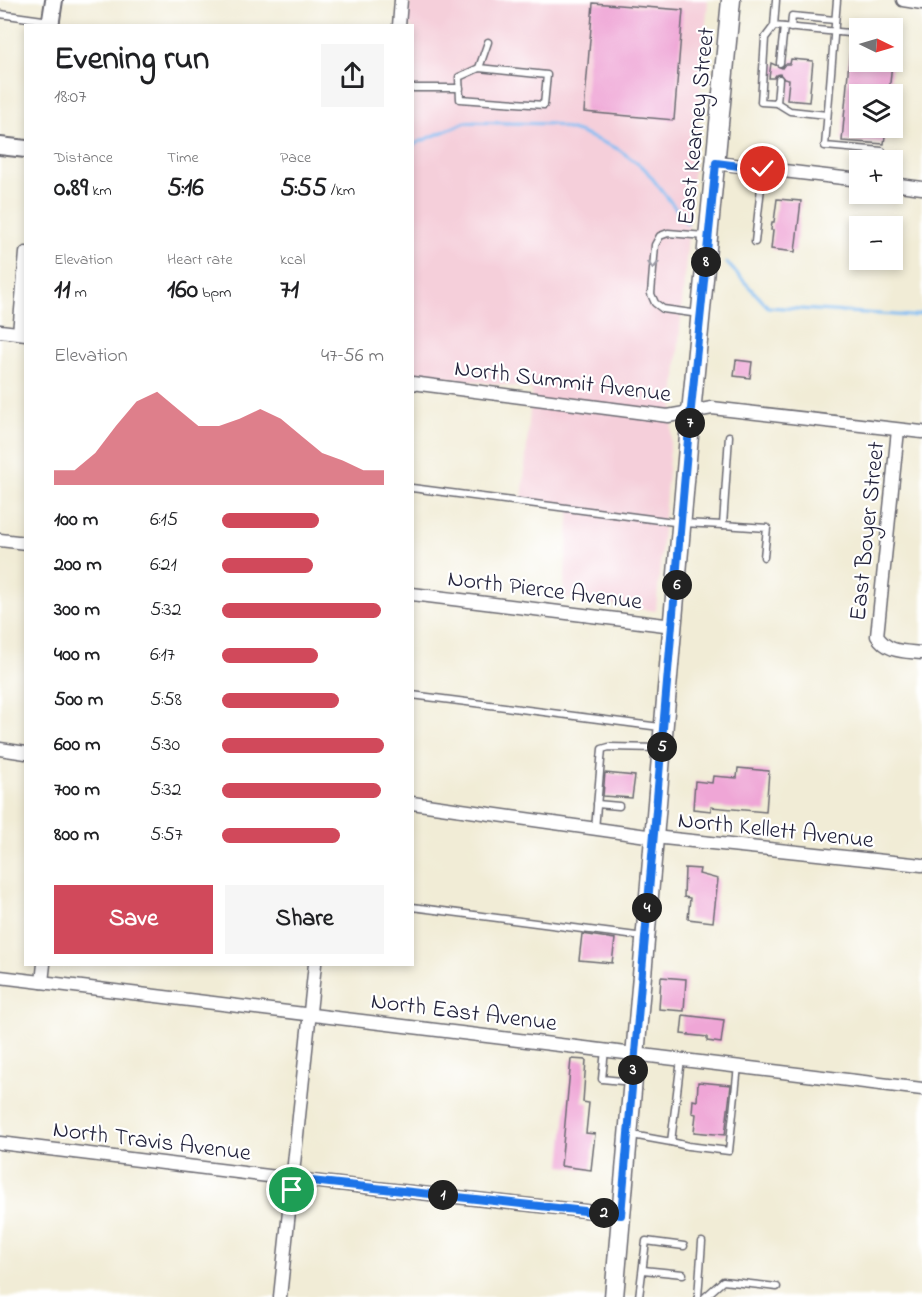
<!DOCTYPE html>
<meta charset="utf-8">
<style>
:root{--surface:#fff;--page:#f6f6f6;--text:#202124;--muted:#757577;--accent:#d1495b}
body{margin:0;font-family:"Indie Flower",sans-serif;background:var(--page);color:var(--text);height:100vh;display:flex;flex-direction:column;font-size:22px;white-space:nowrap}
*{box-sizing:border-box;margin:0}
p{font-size:20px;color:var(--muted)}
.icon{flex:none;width:33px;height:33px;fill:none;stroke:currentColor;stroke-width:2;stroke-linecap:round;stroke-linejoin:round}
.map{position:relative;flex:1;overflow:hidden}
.details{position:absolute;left:24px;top:24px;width:390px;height:942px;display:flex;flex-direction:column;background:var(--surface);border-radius:0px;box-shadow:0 3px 9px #0003}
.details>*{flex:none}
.needle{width:39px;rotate:95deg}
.tools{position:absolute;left:849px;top:18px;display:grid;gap:12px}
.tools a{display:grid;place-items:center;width:54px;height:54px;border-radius:0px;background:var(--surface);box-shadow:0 3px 9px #0003;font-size:30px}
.pin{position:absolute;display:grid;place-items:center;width:51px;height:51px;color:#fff;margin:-26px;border:3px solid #fff;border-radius:50%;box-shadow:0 2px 6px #0007}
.km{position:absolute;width:30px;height:30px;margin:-15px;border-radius:50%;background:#222;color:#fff;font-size:16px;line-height:30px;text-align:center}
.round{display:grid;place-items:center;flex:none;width:63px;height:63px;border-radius:0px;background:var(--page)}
.head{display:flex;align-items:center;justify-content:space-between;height:102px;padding:0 30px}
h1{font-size:33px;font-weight:800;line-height:45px}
.stats{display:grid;grid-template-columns:repeat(3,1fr);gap:9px;height:102px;padding:6px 30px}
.stats div{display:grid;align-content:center}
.stats b{font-size:26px;font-weight:800}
.stats small{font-size:16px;font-weight:400}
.stats p{font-size:16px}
.chart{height:168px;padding:12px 30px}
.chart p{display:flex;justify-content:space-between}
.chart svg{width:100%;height:108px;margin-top:6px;fill:var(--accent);opacity:.7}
.primary-button{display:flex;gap:12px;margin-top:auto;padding:12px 30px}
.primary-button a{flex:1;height:69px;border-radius:0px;background:var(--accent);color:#fff;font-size:24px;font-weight:800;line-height:69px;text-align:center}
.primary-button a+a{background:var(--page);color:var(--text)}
ul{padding:0 30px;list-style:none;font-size:20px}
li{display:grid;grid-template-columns:96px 72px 1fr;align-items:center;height:45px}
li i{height:15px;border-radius:8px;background:var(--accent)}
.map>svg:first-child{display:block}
.built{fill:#f5cfda}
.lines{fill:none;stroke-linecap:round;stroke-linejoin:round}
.stream{stroke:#81bdf3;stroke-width:3}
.building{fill:#efa6d6}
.lane-casing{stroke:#6a6971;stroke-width:9}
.street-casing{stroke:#6a6971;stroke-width:15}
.secondary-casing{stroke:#6a6971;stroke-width:20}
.primary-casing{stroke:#6a6971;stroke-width:21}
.lane{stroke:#fff;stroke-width:6}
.street{stroke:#fff;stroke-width:12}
.secondary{stroke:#fff;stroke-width:16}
.primary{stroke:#fff;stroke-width:18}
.oneway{stroke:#9c9ca7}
.route-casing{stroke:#fff;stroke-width:12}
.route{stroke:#1a73e8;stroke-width:8}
.labels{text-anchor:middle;stroke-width:4.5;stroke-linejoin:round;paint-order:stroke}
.street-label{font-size:24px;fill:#22223b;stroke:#fff}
</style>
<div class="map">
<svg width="922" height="1297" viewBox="0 0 922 1297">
<rect width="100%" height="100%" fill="#fff"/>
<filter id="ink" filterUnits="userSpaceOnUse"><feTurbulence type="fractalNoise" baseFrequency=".0167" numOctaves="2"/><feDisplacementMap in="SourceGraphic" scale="12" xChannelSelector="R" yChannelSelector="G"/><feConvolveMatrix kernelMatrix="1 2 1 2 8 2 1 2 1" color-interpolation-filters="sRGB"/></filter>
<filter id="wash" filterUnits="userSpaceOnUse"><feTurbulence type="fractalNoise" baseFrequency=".008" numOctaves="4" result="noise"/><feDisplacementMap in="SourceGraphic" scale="24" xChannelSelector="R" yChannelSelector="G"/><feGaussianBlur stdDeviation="1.35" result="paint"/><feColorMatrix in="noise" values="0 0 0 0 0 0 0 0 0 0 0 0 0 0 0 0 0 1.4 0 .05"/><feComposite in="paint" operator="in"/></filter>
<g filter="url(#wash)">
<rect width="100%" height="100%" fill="#f1ecd6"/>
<polygon class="built" points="410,0 708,0 656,611 563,598 570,507 522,501 532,389 413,373 412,26 407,26"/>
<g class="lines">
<g class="stream">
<polyline points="412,145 466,122 552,124 581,133 618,149 645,169 687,223"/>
<polyline points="727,263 768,307 912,316 922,313"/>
</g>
</g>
<g id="blocks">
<g class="building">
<polygon points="593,3 683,10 674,120 584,112"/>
<polygon points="850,49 860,50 860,62 892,62 889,94 860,94 860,128 886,128 884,144 842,141"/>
<polygon points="791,59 813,61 809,102 787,100 789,80 784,79 780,74 776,75 774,78 769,78 771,63 782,68 785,64 790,64"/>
<polygon points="777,199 801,201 795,252 771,249 773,230 771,230 772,222 774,222"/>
<polygon points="736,360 752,362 750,378 734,376"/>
<polygon points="738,768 769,771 766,812 711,807 711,811 693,809 695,781 712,783 713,776 737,778"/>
<polygon points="605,773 635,776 632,798 603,796"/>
<polygon points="685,868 700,869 699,874 718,879 713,922 688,919 690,898 684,897"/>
<polygon points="582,934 615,939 612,963 579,960"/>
<polygon points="661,977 686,979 684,1011 659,1009"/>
<polygon points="683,1015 724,1020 721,1043 707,1041 707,1037 681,1034"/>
<polygon points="571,1059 586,1060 583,1102 589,1103 586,1133 595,1134 591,1170 561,1166"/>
<polygon points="698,1082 731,1085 725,1135 694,1132 696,1114 692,1113 693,1100 697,1101"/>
</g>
</g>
</g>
<g filter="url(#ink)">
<use href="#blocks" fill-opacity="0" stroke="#6a6971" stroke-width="1.5"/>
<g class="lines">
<defs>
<g id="lane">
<polyline points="776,0 774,26 860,34"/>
<polyline points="837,0 825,146 882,151"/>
<polyline points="0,14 50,21"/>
<polyline points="774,26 765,38 761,102 777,103 790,111 827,115"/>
<polyline points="791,28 792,16 835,20"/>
<polyline points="780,63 784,27"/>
<polygon points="479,68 547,75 544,105 460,99 459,77"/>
<polyline points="479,68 488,42"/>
<polyline points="412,88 460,88"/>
<polyline points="777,103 779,79"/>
<polyline points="755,242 763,169"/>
<polyline points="699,314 663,309 655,303 651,294 655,245 660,236 668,233 705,236"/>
<polyline points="412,488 682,523 723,525 729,436"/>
<polyline points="723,525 767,528 764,557"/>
<polyline points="412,695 660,727"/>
<polyline points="597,804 619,806"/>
<polyline points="595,829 602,749 609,747 658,748"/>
<polyline points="412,907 644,937"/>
<polyline points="605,1050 602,1079 632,1082"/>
<polyline points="632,1135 671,1142 681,1059"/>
<polyline points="671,1142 688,1146 729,1151 738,1066"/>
<polyline points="643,1270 683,1274"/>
<polyline points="639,1297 646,1241 684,1246"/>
<polyline points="698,1297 702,1242"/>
<polyline points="705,1297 723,1281 777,1287"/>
</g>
<g id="street">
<polyline points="903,0 922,3"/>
<polyline points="399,26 401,0"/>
<polyline points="716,163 860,180"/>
<polyline points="892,184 922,188"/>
<polyline points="0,331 26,334"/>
<polyline points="19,333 26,253"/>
<polyline points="412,383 668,416 712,408 922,432"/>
<path d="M898,430L877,636C888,653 904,651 922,653"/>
<polyline points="0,540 26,543"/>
<polyline points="412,594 673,626"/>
<polyline points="0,749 26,753"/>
<polyline points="412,803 654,837 922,865"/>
<polyline points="0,977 922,1089"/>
<polyline points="42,982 44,964"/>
<polyline points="0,1143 293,1179 621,1215"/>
<polyline points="280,1297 315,964"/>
</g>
<g id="secondary">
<polyline points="50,26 54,0"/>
<polyline points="0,146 26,149"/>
</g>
<polyline id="primary" points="614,1297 691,413 731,0"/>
</defs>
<use href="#lane" class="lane-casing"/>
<use href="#street" class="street-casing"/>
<use href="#secondary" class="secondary-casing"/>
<use href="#primary" class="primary-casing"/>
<use href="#lane" class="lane"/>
<use href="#street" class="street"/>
<use href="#secondary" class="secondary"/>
<use href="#primary" class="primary"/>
</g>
<defs><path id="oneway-chevron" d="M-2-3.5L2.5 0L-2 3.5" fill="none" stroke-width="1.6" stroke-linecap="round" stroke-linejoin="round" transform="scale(1.5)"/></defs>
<use class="oneway" href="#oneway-chevron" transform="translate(653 265) rotate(94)"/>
</g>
<g class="lines" filter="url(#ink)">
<defs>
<polyline id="route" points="292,1190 293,1179 621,1215 689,428 716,163 763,169"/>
</defs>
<use href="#route" class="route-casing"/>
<use href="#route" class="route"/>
</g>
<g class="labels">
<g class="street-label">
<text transform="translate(695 126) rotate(-84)" y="8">East Kearney Street</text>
<text transform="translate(563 380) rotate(7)" y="8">North Summit Avenue</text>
<text transform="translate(866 531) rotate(-84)" y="8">East Boyer Street</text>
<text transform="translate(545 589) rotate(7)" y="8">North Pierce Avenue</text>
<text transform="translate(776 829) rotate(6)" y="8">North Kellett Avenue</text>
<text transform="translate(464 1011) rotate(7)" y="8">North East Avenue</text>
<text transform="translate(152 1140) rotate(7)" y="8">North Travis Avenue</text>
</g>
</g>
</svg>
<div class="tools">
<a><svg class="needle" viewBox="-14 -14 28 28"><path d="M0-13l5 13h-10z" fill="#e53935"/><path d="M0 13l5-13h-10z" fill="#757577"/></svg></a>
<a><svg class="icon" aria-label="layers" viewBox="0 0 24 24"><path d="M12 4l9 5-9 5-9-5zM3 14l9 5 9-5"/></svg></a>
<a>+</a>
<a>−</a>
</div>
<div class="pin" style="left:292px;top:1190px;background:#1e9e55"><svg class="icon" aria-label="arrive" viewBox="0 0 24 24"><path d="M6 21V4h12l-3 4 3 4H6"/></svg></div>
<div class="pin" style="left:763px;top:169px;background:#d93025"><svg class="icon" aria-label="check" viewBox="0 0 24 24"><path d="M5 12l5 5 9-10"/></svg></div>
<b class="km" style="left:443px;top:1195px">1</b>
<b class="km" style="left:604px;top:1213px">2</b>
<b class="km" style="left:633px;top:1070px">3</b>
<b class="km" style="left:647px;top:908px">4</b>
<b class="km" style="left:662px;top:747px">5</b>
<b class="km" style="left:677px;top:585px">6</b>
<b class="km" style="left:690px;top:423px">7</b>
<b class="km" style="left:706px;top:262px">8</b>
<section class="details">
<div class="head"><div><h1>Evening run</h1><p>18:07</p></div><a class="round"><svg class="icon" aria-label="share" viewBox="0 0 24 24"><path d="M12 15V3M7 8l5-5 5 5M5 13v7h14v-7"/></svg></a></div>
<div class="stats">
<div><p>Distance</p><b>0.89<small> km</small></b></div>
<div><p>Time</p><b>5:16</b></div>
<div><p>Pace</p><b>5:55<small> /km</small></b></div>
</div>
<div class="stats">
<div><p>Elevation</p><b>11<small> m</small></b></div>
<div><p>Heart rate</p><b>160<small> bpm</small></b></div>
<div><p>kcal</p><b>71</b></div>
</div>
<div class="chart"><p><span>Elevation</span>47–56 m</p>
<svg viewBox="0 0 160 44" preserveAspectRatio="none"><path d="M0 44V38L10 38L20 31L30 20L40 10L50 6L60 13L70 20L80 20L90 17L100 13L110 17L120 24L130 31L140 34L150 38L160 38V44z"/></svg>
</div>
<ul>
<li><b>100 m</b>6:15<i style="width:60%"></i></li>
<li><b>200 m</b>6:21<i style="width:56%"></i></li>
<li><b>300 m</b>5:32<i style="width:98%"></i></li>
<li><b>400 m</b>6:17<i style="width:59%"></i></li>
<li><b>500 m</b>5:58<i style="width:72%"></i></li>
<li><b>600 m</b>5:30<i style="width:100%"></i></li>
<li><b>700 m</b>5:32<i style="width:98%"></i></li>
<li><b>800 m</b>5:57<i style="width:73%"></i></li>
</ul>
<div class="primary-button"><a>Save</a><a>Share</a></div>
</section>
</div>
